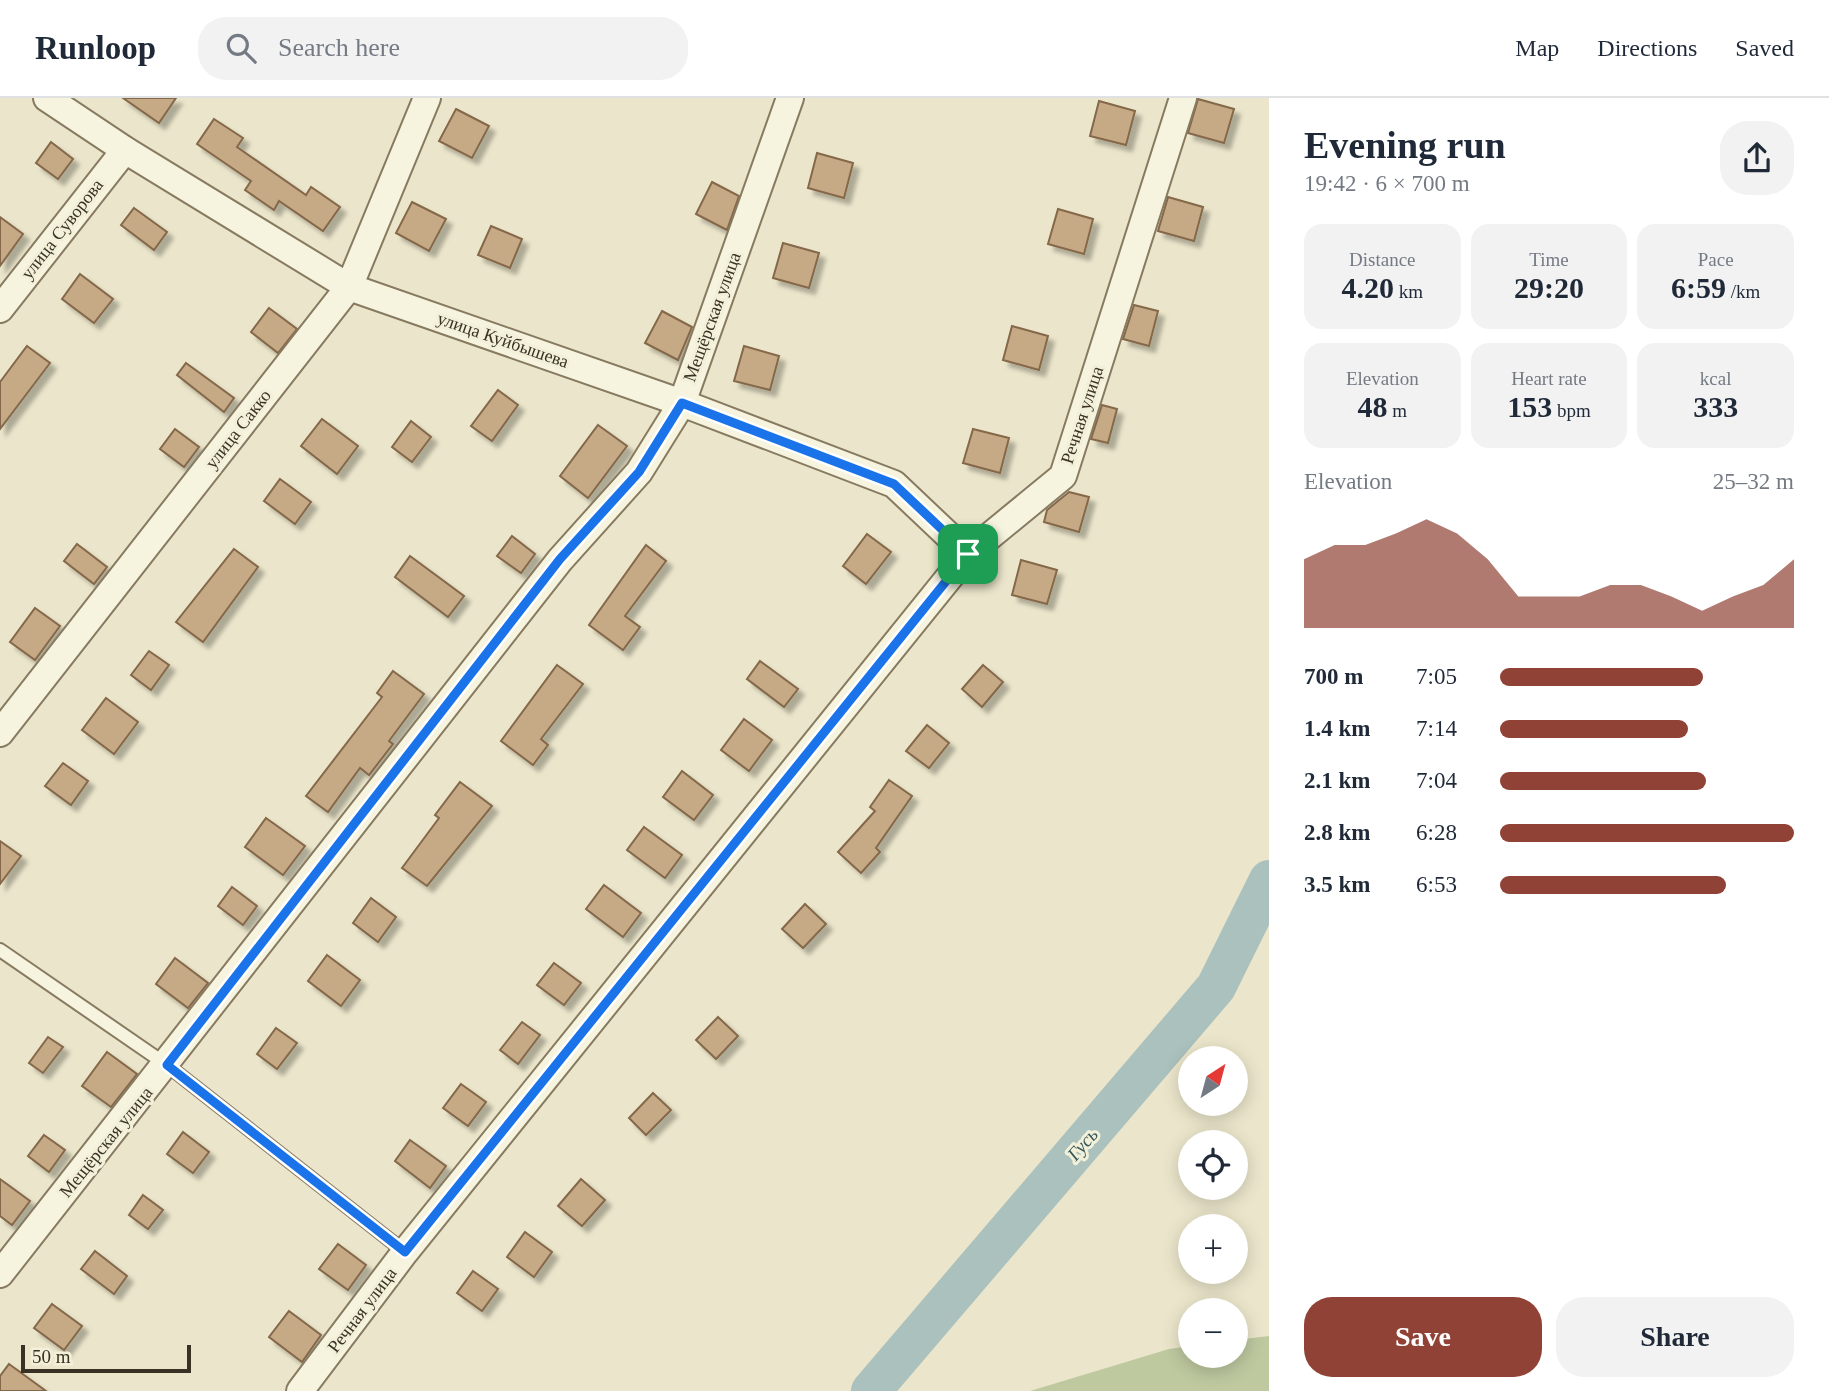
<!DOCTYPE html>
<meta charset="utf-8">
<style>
:root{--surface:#fff;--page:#f2f2f3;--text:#1f2937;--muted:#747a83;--line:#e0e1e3;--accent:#914236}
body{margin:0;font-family:Georgia,serif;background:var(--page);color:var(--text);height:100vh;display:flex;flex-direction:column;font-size:26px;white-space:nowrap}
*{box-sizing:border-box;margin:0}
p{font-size:23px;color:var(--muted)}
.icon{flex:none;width:38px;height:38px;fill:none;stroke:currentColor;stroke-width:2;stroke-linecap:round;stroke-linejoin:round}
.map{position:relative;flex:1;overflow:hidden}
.sheet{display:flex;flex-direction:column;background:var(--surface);width:560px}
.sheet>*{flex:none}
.needle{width:46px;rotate:36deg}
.fabs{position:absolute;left:1178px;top:948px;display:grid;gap:14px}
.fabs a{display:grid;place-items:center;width:70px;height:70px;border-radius:50%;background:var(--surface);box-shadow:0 4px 18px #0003;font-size:35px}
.scale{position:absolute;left:21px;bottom:18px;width:170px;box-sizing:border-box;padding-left:7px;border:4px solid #393123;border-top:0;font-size:19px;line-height:24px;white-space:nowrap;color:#393123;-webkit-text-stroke:5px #f3f0da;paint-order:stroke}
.pin{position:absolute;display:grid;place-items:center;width:60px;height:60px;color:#fff;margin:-30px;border-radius:14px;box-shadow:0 4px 10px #0006}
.round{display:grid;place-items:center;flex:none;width:74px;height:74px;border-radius:28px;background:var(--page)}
.overview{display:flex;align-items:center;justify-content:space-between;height:119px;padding:0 35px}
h1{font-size:38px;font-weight:700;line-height:52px}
.figures{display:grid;grid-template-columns:repeat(3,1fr);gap:10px;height:119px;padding:7px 35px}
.figures div{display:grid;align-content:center;border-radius:18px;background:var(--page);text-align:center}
.figures b{font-size:30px;font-weight:700}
.figures small{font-size:19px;font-weight:400}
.figures p{font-size:19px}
.chart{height:196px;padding:14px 35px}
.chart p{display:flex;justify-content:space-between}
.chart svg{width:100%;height:126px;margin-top:7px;fill:var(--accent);opacity:.7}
.button{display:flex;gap:14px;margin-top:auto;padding:14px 35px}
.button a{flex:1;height:80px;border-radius:28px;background:var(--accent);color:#fff;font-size:28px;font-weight:700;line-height:80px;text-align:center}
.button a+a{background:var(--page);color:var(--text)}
ul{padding:0 35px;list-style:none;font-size:23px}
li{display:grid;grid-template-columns:112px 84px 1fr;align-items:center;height:52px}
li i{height:18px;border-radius:9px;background:var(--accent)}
header{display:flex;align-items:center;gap:42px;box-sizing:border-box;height:98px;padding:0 35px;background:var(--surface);border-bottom:2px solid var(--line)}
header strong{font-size:33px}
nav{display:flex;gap:38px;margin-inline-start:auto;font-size:24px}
.search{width:490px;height:63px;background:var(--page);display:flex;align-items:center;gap:18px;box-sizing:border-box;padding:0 24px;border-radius:28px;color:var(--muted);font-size:26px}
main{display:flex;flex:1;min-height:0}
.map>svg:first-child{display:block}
.green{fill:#bec9a0}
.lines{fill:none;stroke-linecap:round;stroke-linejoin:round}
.river{stroke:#abc1bd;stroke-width:40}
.building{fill:#c6a985;stroke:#846849;stroke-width:2;filter:url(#shadow)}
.lane-casing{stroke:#877a61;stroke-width:16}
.street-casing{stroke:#877a61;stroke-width:30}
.lane{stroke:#f6f3de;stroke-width:12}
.street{stroke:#f6f3de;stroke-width:26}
.route-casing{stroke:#fff;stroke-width:14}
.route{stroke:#1a73e8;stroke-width:9}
.labels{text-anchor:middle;stroke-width:6;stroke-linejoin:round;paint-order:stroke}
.street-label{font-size:18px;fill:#393123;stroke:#f3f0da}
.water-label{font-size:19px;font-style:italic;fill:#345557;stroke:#f3f0da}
</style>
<header>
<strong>Runloop</strong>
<div class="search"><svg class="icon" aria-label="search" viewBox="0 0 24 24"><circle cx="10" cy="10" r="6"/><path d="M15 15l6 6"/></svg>Search here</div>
<nav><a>Map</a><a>Directions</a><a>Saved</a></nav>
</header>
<main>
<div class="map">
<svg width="1269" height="1293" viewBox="0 0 1269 1293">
<defs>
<filter id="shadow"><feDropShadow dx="6" dy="6" stdDeviation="2" flood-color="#0004"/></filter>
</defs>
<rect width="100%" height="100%" fill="#ebe6cb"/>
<polygon class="green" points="1269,1238 1269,1293 1030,1293 1169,1251 1190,1248 1190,1258 1236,1258 1236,1242"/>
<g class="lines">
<polyline class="river" points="871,1293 1216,889 1269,782"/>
</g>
<g class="building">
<polygon points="123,0 176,0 159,25"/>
<polygon points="1198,1 1234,11 1224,45 1188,35"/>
<polygon points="1099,3 1135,13 1126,47 1090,38"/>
<polygon points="456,11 489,28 472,60 439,43"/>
<polygon points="214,21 243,40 237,49 306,97 311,89 340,109 323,133 279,103 274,112 245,92 251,83 197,46"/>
<polygon points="51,44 73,61 58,81 36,65"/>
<polygon points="817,55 853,65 844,100 808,90"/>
<polygon points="712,84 739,98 727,132 696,116"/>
<polygon points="1168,99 1203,109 1194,143 1158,133"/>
<polygon points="412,104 446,121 429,153 396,135"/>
<polygon points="134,110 167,134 154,152 121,127"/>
<polygon points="1058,111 1093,121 1084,156 1048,146"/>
<polygon points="0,119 23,136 0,168"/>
<polygon points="491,128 522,141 510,170 478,157"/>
<polygon points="783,145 819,155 809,190 773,180"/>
<polygon points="80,176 113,201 94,225 62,201"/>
<polygon points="1134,207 1158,213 1149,248 1123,241"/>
<polygon points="269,210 297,231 278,255 251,234"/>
<polygon points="662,213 692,229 678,262 645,245"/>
<polygon points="1012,228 1048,238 1039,272 1003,262"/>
<polygon points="27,248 50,265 0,331 0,284"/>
<polygon points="744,248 779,258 770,292 734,283"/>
<polygon points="186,265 234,300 224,314 177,277"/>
<polygon points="498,292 518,307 492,343 471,328"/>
<polygon points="1102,307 1117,311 1108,345 1091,341"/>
<polygon points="322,321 358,348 337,376 301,348"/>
<polygon points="411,323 431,339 412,364 392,349"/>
<polygon points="598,327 627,348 588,400 560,378"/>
<polygon points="175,331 199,349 184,369 160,351"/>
<polygon points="973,331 1009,340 1000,375 963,365"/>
<polygon points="280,381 311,404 295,426 264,403"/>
<polygon points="1069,394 1089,399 1079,434 1044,424 1047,412"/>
<polygon points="867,436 891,454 866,486 843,468"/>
<polygon points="512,438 535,456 521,475 497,458"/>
<polygon points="77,446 107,469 94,486 64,463"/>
<polygon points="646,447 666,463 625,518 640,529 623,552 589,527"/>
<polygon points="234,451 258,469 203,544 176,524"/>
<polygon points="410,458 464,498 448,519 395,479"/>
<polygon points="1021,462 1057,472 1047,506 1012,497"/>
<polygon points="35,510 60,528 35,562 10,544"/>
<polygon points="149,553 169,567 151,592 131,577"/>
<polygon points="760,563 798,591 784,609 747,581"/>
<polygon points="557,567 583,586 541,641 548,647 533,667 501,643"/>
<polygon points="983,567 1003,584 982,609 962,591"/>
<polygon points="393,573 424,596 389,643 393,646 369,677 360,670 328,714 306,698 382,599 377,595"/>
<polygon points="106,600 138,624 114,656 82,632"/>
<polygon points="744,621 772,642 749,673 721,652"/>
<polygon points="927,627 949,645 929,670 906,653"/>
<polygon points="63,665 88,683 71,707 45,688"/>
<polygon points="682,673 713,697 694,722 663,699"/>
<polygon points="889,682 912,698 876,750 880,754 861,775 838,754 875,713 870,709"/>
<polygon points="460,684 492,708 427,788 402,770 439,720 435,717"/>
<polygon points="266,720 305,748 283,777 245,749"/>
<polygon points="644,729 682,757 665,780 627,752"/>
<polygon points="0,743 21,758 0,786"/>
<polygon points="604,787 641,815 623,839 586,811"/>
<polygon points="232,789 257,808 243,827 218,808"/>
<polygon points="371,800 396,819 378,844 353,825"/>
<polygon points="805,806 826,826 803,850 782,831"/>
<polygon points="327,857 360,882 341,908 308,883"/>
<polygon points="175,860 208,885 188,910 156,886"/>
<polygon points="554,865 581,885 564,907 537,887"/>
<polygon points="718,919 738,938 716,961 696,942"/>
<polygon points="522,924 540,937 518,966 500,952"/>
<polygon points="276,930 297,945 277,971 257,956"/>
<polygon points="48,939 63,949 43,975 29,965"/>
<polygon points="107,954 137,976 111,1009 82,988"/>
<polygon points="461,986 486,1004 468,1028 443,1010"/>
<polygon points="653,995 671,1012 646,1037 629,1020"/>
<polygon points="183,1034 209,1054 193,1075 167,1056"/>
<polygon points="44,1037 65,1052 49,1074 28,1058"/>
<polygon points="410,1042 446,1068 430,1090 395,1063"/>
<polygon points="0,1081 30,1103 12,1127 0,1118"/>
<polygon points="581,1081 605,1102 582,1128 558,1108"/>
<polygon points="143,1097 163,1112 148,1131 129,1117"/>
<polygon points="525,1134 552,1154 534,1179 507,1159"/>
<polygon points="338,1146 366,1167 348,1192 319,1171"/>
<polygon points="95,1153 127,1178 114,1196 81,1171"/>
<polygon points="473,1173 498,1191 482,1213 457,1195"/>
<polygon points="52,1206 82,1228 64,1252 34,1230"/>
<polygon points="289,1213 321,1237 302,1264 269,1239"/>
<polygon points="9,1266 46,1293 0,1293 0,1278"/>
</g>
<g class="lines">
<defs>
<polyline id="lane" points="0,852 167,967 405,1154"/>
<g id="street">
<polyline points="47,0 125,52 349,189 682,305 894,386 968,456"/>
<polyline points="0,211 125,52"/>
<polyline points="0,635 349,189 427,0"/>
<polyline points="0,1176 560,462 639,374 682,305 790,0"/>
<polyline points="300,1293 405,1154 968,456 1063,378 1183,0"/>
</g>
</defs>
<use href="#lane" class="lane-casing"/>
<use href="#street" class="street-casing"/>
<use href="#lane" class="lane"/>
<use href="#street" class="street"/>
</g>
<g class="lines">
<defs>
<polygon id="route" points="682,305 894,386 968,456 405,1154 167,967 560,461 639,374"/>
</defs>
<use href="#route" class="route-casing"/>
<use href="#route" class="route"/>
</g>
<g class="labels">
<g class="street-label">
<text transform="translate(62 131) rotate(-52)" y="6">улица Суворова</text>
<text transform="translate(712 219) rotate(-70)" y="6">Мещёрская улица</text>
<text transform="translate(503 242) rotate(19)" y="6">улица Куйбышева</text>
<text transform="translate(1082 317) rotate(-72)" y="6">Речная улица</text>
<text transform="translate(238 331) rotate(-52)" y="6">улица Сакко</text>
<text transform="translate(106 1044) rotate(-51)" y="6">Мещёрская улица</text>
<text transform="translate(362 1212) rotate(-53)" y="6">Речная улица</text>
</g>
<g class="water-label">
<text transform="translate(1082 1046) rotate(-49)" y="7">Гусь</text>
</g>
</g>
</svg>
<div class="fabs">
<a><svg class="needle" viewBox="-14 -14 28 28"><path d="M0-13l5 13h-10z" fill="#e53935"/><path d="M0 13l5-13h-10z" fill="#747a83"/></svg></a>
<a><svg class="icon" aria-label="locate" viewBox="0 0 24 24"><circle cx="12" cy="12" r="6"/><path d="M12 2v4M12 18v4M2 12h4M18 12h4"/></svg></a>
<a>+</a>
<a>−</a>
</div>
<div class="scale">50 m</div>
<div class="pin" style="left:968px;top:456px;background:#1e9e55"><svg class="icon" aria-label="arrive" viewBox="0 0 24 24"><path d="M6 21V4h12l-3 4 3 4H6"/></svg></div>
</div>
<section class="sheet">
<div class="overview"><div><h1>Evening run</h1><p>19:42 · 6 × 700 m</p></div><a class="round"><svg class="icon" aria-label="share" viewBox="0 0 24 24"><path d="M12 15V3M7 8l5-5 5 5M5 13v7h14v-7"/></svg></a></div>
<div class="figures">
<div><p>Distance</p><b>4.20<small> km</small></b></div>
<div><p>Time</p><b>29:20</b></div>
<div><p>Pace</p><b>6:59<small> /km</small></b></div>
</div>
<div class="figures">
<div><p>Elevation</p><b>48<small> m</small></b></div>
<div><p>Heart rate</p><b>153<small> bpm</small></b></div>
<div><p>kcal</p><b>333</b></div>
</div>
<div class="chart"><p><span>Elevation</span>25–32 m</p>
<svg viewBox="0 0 160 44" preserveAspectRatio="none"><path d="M0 44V20L10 15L20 15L30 11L40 6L50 11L60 20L70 33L80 33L90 33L100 29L110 29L120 33L130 38L140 33L150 29L160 20V44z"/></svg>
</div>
<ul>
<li><b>700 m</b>7:05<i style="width:69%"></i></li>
<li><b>1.4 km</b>7:14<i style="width:64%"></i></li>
<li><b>2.1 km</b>7:04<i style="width:70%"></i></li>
<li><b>2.8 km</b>6:28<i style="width:100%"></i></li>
<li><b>3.5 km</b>6:53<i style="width:77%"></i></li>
</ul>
<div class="button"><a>Save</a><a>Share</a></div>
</section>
</main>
